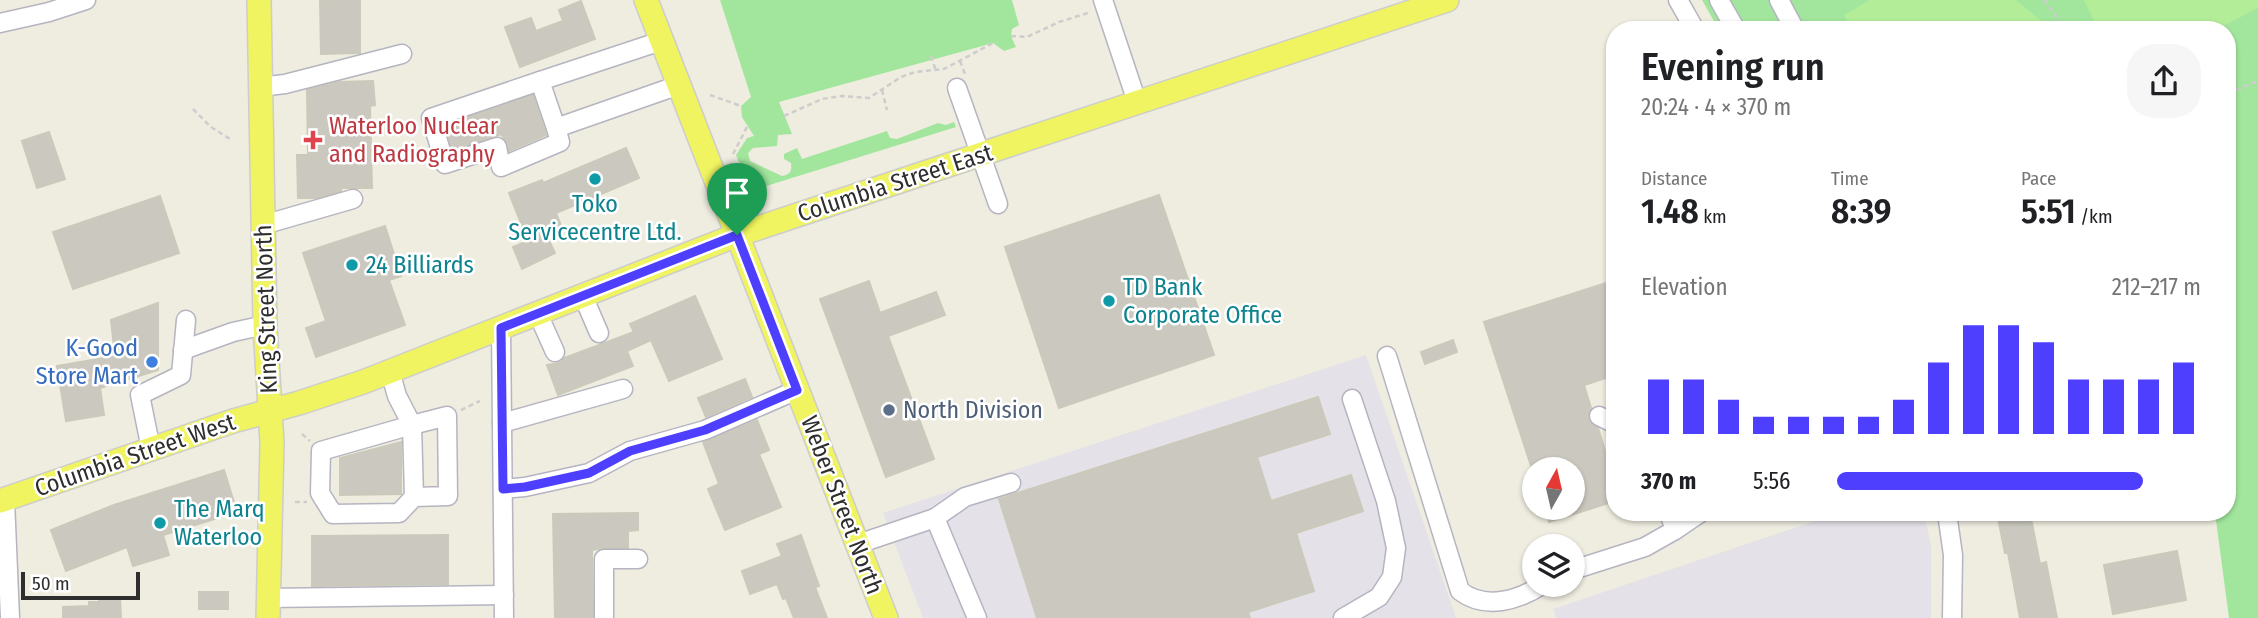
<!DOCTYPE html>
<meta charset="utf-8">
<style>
:root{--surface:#fff;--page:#f6f6f6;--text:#202124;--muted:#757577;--accent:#4e3ffe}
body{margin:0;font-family:"Fira Sans Condensed",sans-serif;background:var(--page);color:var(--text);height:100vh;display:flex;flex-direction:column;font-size:26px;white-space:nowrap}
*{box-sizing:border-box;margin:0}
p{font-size:23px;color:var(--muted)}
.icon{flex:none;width:38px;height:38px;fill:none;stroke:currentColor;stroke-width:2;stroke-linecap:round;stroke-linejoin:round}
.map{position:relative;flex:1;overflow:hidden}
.side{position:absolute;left:1606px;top:21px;width:630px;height:500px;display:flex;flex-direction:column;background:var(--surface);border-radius:28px;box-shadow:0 2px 5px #0004}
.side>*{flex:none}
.needle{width:46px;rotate:8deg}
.buttons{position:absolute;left:1522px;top:457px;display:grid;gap:14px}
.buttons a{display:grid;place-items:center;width:63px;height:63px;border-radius:50%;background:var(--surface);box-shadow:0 2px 5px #0004;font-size:35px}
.scale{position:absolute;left:21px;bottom:18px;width:119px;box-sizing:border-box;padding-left:7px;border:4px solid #2e2e2e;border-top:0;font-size:19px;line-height:24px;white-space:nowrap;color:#2e2e2e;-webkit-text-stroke:5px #fff;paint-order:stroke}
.pin{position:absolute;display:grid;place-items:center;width:60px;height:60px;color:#fff;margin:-72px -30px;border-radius:50% 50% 50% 0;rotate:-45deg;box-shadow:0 0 7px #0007}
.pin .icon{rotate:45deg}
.round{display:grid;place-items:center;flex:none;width:74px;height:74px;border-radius:28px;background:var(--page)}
.head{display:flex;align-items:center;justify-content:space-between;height:119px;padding:0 35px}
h1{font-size:38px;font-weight:600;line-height:52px}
.metrics{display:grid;grid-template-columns:repeat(3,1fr);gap:10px;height:119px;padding:7px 35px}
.metrics div{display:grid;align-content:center}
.metrics b{font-size:35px;font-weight:600}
.metrics small{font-size:19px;font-weight:400}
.metrics p{font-size:19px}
.chart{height:196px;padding:14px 35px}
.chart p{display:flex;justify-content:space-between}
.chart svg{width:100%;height:126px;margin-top:7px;stroke:var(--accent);stroke-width:6}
ul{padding:0 35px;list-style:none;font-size:23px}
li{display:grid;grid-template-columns:112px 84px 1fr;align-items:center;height:52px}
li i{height:18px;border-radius:9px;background:var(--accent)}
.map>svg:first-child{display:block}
.industrial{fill:#e5e1e8}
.green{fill:#a2e69d}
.pitch{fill:#b3ed98}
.building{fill:#cbc9bf;stroke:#cbc9b9;stroke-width:2}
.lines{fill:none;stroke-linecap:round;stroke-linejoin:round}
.minor-casing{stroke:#b5b4c1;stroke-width:21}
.major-casing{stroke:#cdcdcd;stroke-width:26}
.path{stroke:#cdcdcd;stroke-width:2.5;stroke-dasharray:5 3.5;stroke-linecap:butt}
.minor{stroke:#fff;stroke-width:18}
.major{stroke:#eff460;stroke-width:23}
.route-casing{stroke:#fff;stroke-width:14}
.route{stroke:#4e3ffe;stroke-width:9}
.health-dot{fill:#e0444e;stroke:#fff;stroke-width:2.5}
.culture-dot{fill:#0f9aa8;stroke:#fff;stroke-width:2.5}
.shop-dot{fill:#3f7fe0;stroke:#fff;stroke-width:2.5}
.service-dot{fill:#5c6f8a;stroke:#fff;stroke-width:2.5}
.labels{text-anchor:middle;stroke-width:5;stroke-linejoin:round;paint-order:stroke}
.health-label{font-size:24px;fill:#be3a42;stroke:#fff;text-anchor:start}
.street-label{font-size:24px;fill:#2e2e2e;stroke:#fff}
.culture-label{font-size:24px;fill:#0d838f;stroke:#fff;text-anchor:start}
.shop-label{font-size:24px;fill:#366cbe;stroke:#fff;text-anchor:end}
.service-label{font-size:24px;fill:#4e5e75;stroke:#fff;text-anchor:start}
</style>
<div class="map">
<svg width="2258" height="618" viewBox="0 0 2258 618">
<rect width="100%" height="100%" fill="#efede0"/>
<g class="industrial">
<polygon points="1366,355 1456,618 923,618 883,513"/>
<polygon points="1839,513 1924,513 1931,545 1931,618 1556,618 1553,609"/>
</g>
<g class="green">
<path d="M720,0H1012L1019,25L1012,29L1011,36L1016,47L1004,51L993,43L779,102L792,134L778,135L777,146L753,148L748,153L750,161L782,176C790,174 792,172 791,163L784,159V154L797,148L802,159L887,131L890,138L897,139L938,123L946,125L954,122L956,127L763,187L746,180L736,155L747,138L754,136L742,117L741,106L751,97Z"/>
<polygon points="1702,0 2258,0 2258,618 2229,618 2215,513 2228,513 2228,30 1719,30"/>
</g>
<g class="pitch">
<polygon points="1870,0 2016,0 2044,23 2049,30 1852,30 1844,15"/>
<polygon points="2084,0 2258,0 2258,8 2215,30 2098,30"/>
</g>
<g class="building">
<polygon points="320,0 360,0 360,53 321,54"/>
<polygon points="581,1 595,39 520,67 505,27 531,18 536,31 563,21 559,10"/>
<polygon points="373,81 375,105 370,106 372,188 341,188 341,191 317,198 298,198 297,155 308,155 307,90 339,82"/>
<polygon points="533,95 546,135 509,151 508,144 501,134 452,150 445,125"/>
<polygon points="49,132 65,179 37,188 22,141"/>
<polygon points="626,148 639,178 556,213 562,228 546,234 555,253 522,269 513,247 528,241 509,193 542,180 543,183"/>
<polygon points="1159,195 1214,355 1059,408 1005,247"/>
<polygon points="160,196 179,253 73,289 53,232"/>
<polygon points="385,226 401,276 389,280 405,325 316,357 306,328 326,321 303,253"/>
<polygon points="1615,280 1615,375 1584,385 1591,408 1588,417 1590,423 1598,428 1615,483 1615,501 1549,522 1545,508 1573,508 1573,469 1532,469 1484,322"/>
<polygon points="869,281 880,313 936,292 945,315 888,336 934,459 886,477 820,299"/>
<polygon points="695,296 722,359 669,381 651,340 627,351 633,366 558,395 547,365 559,363 564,358 634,332 630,324"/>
<polygon points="158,303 158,370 100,388 104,415 66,421 57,366 115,356 111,320"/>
<polygon points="1453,340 1457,352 1425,364 1421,352"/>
<polygon points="745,379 752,397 706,417 698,398"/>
<polygon points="1318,397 1330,434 1257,457 1271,501 1351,475 1363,511 1296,533 1314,591 1248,612 1250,618 1037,618 999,499"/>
<polygon points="757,420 769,450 759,454 781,507 725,530 708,489 719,484 703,442"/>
<polygon points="401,442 401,494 340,495 340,458"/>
<polygon points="224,470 237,512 163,535 169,555 133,566 127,547 66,571 51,530 114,505"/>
<polygon points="638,513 638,530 628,531 628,548 604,548 592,550 593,618 555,618 553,514"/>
<polygon points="1997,513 2030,513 2040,564 2046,562 2057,618 2020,618 2008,553 2005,553"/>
<polygon points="448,535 448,584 312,586 312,536"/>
<polygon points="801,535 819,586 815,587 827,618 794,618 786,598 783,599 777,584 750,594 742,571 782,556 777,544"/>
<polygon points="2177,551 2186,600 2113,614 2104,565"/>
<rect x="199" y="592" width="29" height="17"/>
<polygon points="120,598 121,618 63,618 63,607 89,606 89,602 99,602 99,599"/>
</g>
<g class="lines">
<defs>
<g id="minor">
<polyline points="1103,0 1137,102"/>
<polyline points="1678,0 1695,30"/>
<polyline points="1719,0 1736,30"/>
<polyline points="1779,0 1795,30"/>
<polyline points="0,23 49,12 86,0"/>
<polyline points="661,41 540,81 556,128 679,85"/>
<polyline points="540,81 431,118 445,164 497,147 501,167 560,142 556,128"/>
<polyline points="260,87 285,84 402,54"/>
<polyline points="957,88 998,204"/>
<polyline points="263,225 353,199"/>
<polyline points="583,296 599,333"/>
<polyline points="538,314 555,352"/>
<polyline points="501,328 504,618"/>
<polyline points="183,350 233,332 265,325"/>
<path d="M1387,356L1460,591C1485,610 1518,601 1543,584"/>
<polyline points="390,371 397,396 412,425 447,416 448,496 414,497 412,425 321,451 320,493 333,514 399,513 414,497"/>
<polyline points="1599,416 1615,424"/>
<polyline points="502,423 623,389"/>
<polyline points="151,449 140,395 181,375 186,320"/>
<polyline points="503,489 525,487 589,473 630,451 705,430 797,390"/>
<polyline points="5,500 10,618"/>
<polyline points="1947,513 1953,555 1952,618"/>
<polyline points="935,518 965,497 1011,483"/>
<polyline points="1675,530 1700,513"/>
<polyline points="858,544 935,518 977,618"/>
<polyline points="1573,570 1645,547 1675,530 1669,513"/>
<polyline points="268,598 504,595"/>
<polyline points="604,618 604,559 638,559"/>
<polyline points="1343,618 1379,597 1392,577 1396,548 1386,501 1352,399"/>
</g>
<g id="major">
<polyline points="259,0 265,325 272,443 268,618"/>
<polyline points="646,0 886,618"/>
<polyline points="0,501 233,421 299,403 363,382 737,235 1447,0"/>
</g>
</defs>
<use href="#minor" class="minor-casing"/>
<use href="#major" class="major-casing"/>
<g class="path">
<polyline points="2044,0 2067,30"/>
<polyline points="1011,36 1027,37 1059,22 1091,12"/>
<polyline points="931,56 936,71"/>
<polyline points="960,61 965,74"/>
<polyline points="882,90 887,110"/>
<polyline points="2228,93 2258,81"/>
<polyline points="710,95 741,106"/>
<polyline points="193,109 211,127 230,139"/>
<polyline points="784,116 822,99 842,96 869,98 901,77 915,72 944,69 993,43"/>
<polyline points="733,154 748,125"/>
<polyline points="461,410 480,401"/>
<polyline points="302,434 310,441"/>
<polyline points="295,502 307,502"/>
</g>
<use href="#minor" class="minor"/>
<use href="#major" class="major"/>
</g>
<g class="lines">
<defs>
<polygon id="route" points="737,235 797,390 705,430 630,451 589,473 525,487 503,489 501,328"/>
</defs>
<use href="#route" class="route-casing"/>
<use href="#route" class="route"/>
</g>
<path class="health-dot" d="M309.5 129.5h7v7h7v7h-7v7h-7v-7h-7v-7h7z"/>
<g class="culture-dot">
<circle cx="595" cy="179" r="7"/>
<circle cx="352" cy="265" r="7"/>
<circle cx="1109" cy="301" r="7"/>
<circle cx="160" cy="523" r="7"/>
</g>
<circle class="shop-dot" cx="152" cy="362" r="7"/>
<circle class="service-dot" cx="889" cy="410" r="7"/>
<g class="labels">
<g class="health-label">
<text x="329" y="134">Waterloo Nuclear<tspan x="329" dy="28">and Radiography</tspan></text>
</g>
<g class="street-label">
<text transform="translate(895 183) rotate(-18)" y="8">Columbia Street East</text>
<text transform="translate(266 309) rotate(-92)" y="8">King Street North</text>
<text transform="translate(135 455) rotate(-19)" y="8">Columbia Street West</text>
<text transform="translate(842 505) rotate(69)" y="8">Weber Street North</text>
</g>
<g class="culture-label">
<text x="595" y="212" text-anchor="middle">Toko<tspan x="595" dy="28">Servicecentre Ltd.</tspan></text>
<text x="366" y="273">24 Billiards</text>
<text x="1123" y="295">TD Bank<tspan x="1123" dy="28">Corporate Office</tspan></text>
<text x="174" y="517">The Marq<tspan x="174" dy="28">Waterloo</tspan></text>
</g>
<g class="shop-label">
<text x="138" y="356">K-Good<tspan x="138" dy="28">Store Mart</tspan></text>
</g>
<g class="service-label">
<text x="903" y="418">North Division</text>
</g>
</g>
</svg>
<div class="buttons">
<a><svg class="needle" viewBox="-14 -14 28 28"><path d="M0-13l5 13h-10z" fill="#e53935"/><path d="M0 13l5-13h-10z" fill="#757577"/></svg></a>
<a><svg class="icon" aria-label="layers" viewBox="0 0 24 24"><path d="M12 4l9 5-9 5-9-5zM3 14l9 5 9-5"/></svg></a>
</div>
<div class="scale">50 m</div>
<div class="pin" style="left:737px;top:235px;background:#1e9e55"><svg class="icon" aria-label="arrive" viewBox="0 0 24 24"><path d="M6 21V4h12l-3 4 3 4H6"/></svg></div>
<section class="side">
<div class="head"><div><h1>Evening run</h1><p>20:24 · 4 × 370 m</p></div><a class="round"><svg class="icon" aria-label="share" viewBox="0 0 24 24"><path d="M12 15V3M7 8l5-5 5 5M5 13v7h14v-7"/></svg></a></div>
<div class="metrics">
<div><p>Distance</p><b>1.48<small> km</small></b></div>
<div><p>Time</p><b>8:39</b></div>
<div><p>Pace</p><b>5:51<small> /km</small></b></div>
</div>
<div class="chart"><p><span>Elevation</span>212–217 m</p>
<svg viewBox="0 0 160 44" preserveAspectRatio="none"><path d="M5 44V25M15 44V25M25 44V32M35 44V38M45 44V38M55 44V38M65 44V38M75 44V32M85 44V19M95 44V6M105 44V6M115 44V12M125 44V25M135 44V25M145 44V25M155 44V19"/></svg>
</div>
<ul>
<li><b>370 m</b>5:56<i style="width:84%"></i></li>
</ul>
</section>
</div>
